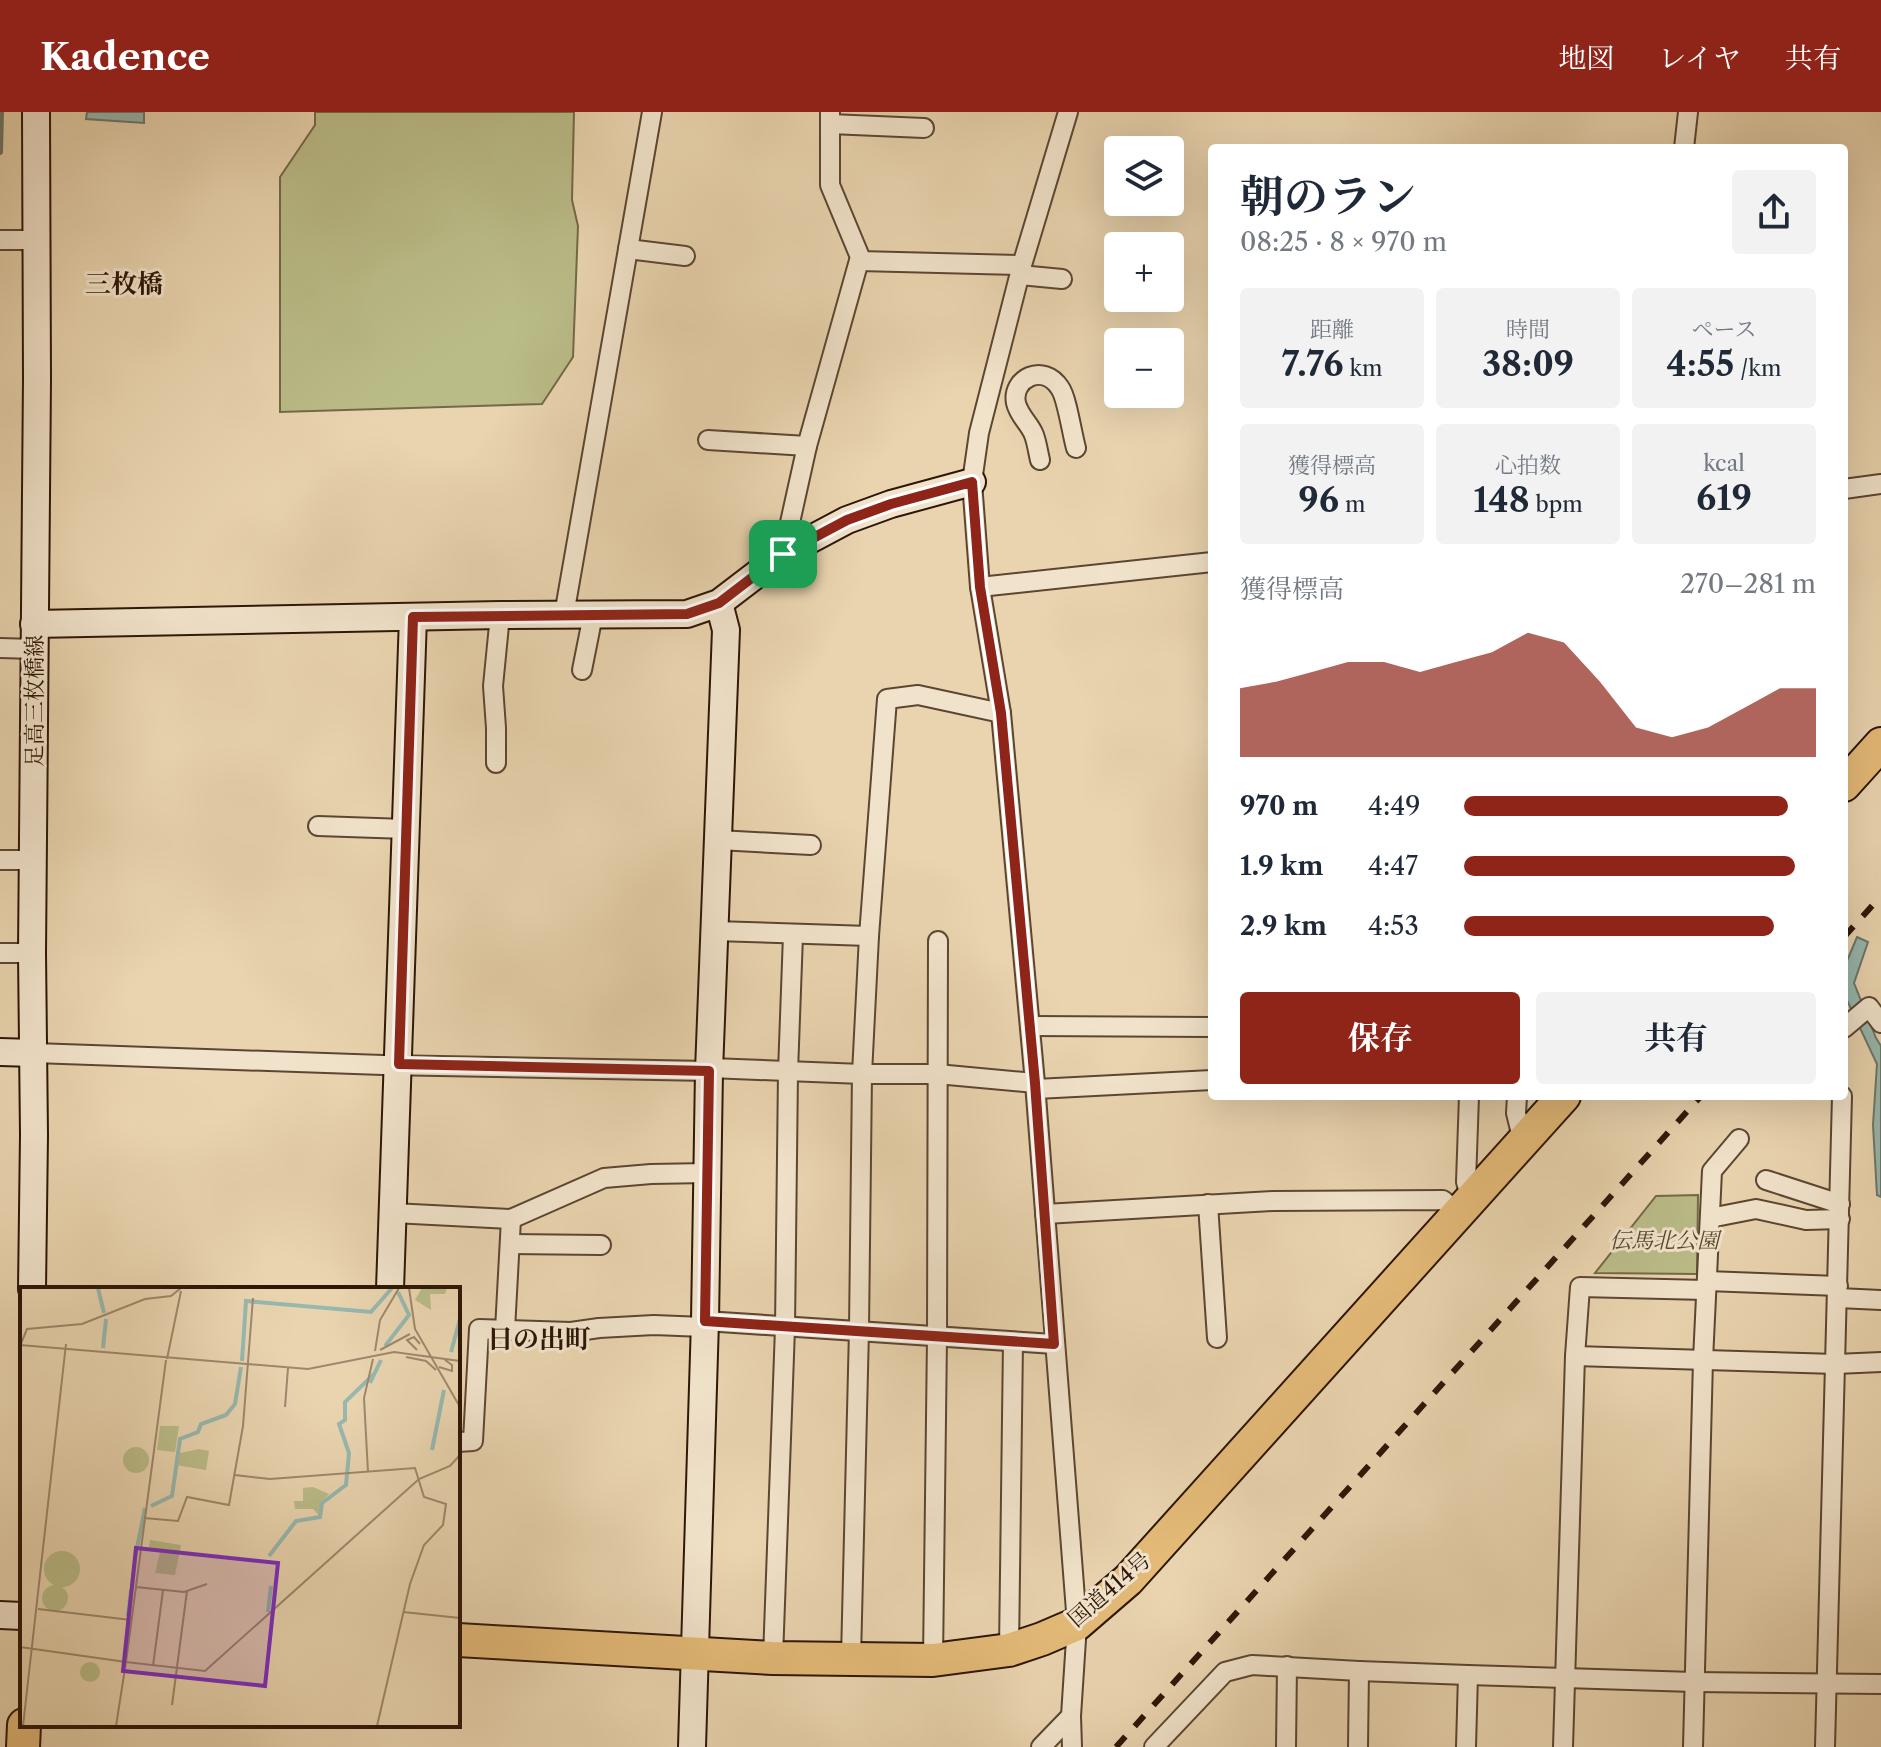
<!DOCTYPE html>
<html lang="ja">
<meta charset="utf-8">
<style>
:root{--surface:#fff;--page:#f2f2f3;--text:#1f2937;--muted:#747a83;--accent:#8f2418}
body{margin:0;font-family:"Libre Caslon Text","Noto Serif JP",serif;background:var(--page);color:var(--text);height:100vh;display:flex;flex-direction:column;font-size:30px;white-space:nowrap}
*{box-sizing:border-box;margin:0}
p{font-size:26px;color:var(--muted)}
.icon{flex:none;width:44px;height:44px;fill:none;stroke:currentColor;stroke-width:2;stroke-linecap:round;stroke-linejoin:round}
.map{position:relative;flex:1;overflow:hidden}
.details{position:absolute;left:1208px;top:32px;width:640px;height:956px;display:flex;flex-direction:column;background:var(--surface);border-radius:8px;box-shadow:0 8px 32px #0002}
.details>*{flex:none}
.buttons{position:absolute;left:1104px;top:24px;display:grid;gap:16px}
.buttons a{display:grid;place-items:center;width:80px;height:80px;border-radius:8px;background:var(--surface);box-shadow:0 8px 32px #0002;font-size:40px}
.pin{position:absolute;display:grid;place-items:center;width:68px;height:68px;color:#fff;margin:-34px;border-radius:16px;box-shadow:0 4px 12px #0006}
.round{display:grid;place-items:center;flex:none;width:84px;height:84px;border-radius:8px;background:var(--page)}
.headline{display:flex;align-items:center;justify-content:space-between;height:136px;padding:0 32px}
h1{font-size:44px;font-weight:700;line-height:60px}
.figures{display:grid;grid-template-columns:repeat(3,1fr);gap:12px;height:136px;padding:8px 32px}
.figures div{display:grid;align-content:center;border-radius:8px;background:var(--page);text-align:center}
.figures b{font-size:34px;font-weight:700}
.figures small{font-size:22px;font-weight:400}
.figures p{font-size:22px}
.chart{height:224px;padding:16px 32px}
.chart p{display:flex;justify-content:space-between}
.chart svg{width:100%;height:144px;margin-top:8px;fill:var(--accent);opacity:.7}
.action{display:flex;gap:16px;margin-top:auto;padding:16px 32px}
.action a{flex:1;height:92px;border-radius:8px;background:var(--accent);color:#fff;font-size:32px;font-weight:700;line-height:92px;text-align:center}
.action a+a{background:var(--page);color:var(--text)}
ul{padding:0 32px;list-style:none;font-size:26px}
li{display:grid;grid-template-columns:128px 96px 1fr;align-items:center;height:60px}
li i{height:20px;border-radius:10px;background:var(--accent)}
header{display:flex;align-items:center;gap:48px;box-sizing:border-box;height:112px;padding:0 40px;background:var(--accent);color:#fff}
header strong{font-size:38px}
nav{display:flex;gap:44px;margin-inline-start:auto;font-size:28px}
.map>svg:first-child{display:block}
.green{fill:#babc88;stroke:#746948;stroke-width:2}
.water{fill:#97b8ae;stroke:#6d776b;stroke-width:2}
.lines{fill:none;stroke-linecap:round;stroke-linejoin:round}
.stream{stroke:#6d776b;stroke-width:6}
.street-casing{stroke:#5c4631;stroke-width:22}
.secondary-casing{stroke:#2d1607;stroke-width:30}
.highway-casing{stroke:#2d1607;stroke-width:36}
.street{stroke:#f1e3cb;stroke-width:18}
.secondary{stroke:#f1e3cb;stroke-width:26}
.highway{stroke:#e4ba78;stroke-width:32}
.rail{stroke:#2d1607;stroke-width:6;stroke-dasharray:14 14;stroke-linecap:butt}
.route-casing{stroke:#fff;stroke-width:16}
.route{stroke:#8f2418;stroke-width:10}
.labels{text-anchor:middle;stroke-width:6;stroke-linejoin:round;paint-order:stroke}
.street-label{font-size:22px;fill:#2d1607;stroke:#f1e3cb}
.park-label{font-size:22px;font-style:italic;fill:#57482e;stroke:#f1e3cb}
.quarter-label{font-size:26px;font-weight:bold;fill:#2d1607;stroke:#f1e3cb}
.inset-river{fill:none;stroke:#97b8ae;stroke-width:4}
.inset-road{fill:none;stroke:#9e886c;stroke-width:2}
.view{fill:#7b2cbf;fill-opacity:0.15;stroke:#7b2cbf;stroke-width:4}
.inset-edge{fill:none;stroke:#2d1607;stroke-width:4}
</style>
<header>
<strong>Kadence</strong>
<nav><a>地図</a><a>レイヤ</a><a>共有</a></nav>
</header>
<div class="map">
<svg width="1881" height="1635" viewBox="0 0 1881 1635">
<rect width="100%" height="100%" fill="#e9d4af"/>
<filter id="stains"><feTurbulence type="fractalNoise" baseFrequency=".0025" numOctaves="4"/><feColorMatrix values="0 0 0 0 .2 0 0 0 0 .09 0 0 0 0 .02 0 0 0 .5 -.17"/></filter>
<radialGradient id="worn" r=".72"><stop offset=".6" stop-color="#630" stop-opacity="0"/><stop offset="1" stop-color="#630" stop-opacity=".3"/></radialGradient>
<g class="green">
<polygon points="315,0 574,0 572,88 578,114 573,245 542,292 280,300 280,65 315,13"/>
<polygon points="1698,1083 1697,1162 1595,1161 1656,1084"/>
</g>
<g class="water">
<polygon points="87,0 144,0 144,11 86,7"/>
<polygon points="1857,825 1868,830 1854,871 1876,926 1881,934 1881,1085 1877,1083 1873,1013 1877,952 1844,882 1844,856"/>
</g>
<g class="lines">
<polyline class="stream" points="0,40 1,0"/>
<defs>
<g id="street">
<polyline points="1068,0 1022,153 979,321 972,370 980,475 1001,601 1035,971 1077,1512 1071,1604 1072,1635"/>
<polyline points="830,12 924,16"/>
<polyline points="1684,36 1688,0"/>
<polyline points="0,128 35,128"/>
<polyline points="628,137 685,144"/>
<polyline points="859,149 1022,153"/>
<polyline points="1020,163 1062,167"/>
<polyline points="708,328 807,334"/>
<path d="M1040,348C1038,340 1037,331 1034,323C1030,312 1019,304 1016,291C1011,267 1043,250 1060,276C1067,286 1072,322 1076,336"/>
<polyline points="1844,377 1881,372"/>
<polyline points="783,442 807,334 860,145 830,73 830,0"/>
<polyline points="980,475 1212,450"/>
<polyline points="564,503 652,0"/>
<polyline points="0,536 34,537"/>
<polyline points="582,558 593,503"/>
<polyline points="496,651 496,616 493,574 500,503"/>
<polyline points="318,714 406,717"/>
<polyline points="718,728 811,733"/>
<polyline points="0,748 32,748"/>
<polyline points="714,819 869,824"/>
<polyline points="0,841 32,841"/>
<polyline points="1030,914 1212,915"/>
<polyline points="1844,916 1869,895 1881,911"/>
<polyline points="34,941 383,953 709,959"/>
<polyline points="710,956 862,962 937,962 1035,971"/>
<polyline points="1036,977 1212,968"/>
<polyline points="1469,984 1466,1070 1471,1087"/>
<polyline points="1517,984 1516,1001 1523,1030"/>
<polyline points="1766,1068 1840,1092"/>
<polyline points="1208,1092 1217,1226"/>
<polyline points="393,1101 511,1107 604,1066 651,1062 707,1061"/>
<polyline points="1045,1102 1273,1089 1443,1088 1458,1101"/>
<polyline points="1710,1106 1756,1097 1806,1108 1840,1107"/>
<polyline points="510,1132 601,1133"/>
<polyline points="1707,1169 1838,1174"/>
<polyline points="1838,1186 1881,1188"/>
<polyline points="705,1209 1054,1232"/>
<polyline points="505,1218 511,1107"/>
<polyline points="1575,1244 1836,1252 1881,1250"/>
<polyline points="458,1330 473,1329 479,1217 571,1220 599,1216 654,1213 704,1215"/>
<polyline points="1009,1538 1013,1230"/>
<polyline points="773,1546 785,1216 788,960 793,823"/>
<polyline points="851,1546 859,1218 862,962 869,824 887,587 918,583 1001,601"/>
<polyline points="933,1548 937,1225 938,829"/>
<polyline points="1041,1635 1071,1604"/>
<polyline points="1154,1635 1225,1560 1252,1553 1359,1559 1468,1563 1694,1570 1881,1572"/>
<polyline points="1286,1635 1287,1554"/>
<polyline points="1358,1635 1359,1559"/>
<polyline points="1466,1635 1468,1563"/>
<polyline points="1563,1635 1575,1244 1580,1175 1706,1178"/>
<polyline points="1693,1635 1703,1248 1712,1059 1739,1027"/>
<polyline points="1825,1635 1842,984"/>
</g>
<g id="secondary">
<polyline points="34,512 500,503 687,502 719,491 783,442 847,408 891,392 972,370"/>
<polyline points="0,940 34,941"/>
<polyline points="32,1177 34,1023 32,841 37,267 36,0"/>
<polyline points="390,1177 413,505"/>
<polyline points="0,1503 22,1504"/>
<polyline points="692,1635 705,1209 709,959 726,518 719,491"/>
</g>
<g id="highway">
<polyline points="1844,673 1881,632"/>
<polyline points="458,1528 773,1546 933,1548 1009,1538 1042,1527 1077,1512 1128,1468 1564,984"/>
<polyline points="23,1635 24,1613"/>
</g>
</defs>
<use href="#street" class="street-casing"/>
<use href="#secondary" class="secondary-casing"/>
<use href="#highway" class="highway-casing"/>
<use href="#street" class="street"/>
<use href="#secondary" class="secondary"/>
<use href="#highway" class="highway"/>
<g class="rail">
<polyline points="1844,825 1881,784"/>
<polyline points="1116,1635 1701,984"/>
</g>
</g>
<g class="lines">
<defs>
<polygon id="route" points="972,370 980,475 1001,601 1035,971 1054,1232 705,1209 709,959 399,952 413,505 687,502 719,491 783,442 847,408 891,392"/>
</defs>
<use href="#route" class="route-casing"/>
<use href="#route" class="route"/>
</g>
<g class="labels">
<g class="street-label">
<text transform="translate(34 589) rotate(-90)" y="8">足高三枚橋線</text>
<text transform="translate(1109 1477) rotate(-41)" y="8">国道414号</text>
</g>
<g class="park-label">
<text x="1664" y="1136">伝馬北公園</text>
</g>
<g class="quarter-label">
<text x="124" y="181">三枚橋</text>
<text x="539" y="1236">日の出町</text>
</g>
</g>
<g transform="translate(20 1175)">
<rect width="440" height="440" fill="#e9d4af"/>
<path d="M402,1H427L425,7H410L411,23L395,13ZM140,139H159L155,165L137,163ZM103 173a13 13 0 1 1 26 0a13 13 0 1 1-26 0ZM179,162L189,164L186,183L156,178L160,166ZM293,200L309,207L301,215L299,228L293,222H275L274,214H283V201ZM130,253L161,258L155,288L135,286L140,265L129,260ZM24 282a18 18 0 1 1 36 0a18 18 0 1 1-36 0ZM22 311a13 13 0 1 1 26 0a13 13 0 1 1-26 0ZM60 385a10 10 0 1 1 20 0a10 10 0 1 1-20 0Z" fill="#babc88"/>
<path class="inset-river" d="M78,1L84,26M365,59L389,28L378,5M83,61L86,32M431,65L440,32M222,74L226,14L351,25L372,1M350,96L361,73M412,163L424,103M131,219L152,209L160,152L178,145L181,137L206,128L215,117L221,80M249,269L276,234L300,230L302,216L326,198L329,166L319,137L325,133V115L354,87M115,271L125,221M112,301L115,273M248,325L251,299M108,329L111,303"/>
<path class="inset-road" d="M389,1L395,42L440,120M0,58L288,82L374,65L440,74M0,59L7,42L62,37L125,12L151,9L161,1M360,63L390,47M397,63L387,53L394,50L400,57M355,64L360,33L379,1M386,70L406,74L416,83M147,72L161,4M419,80L432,84V78L425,73M265,120L268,81M348,185L344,111L353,72M215,188L250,192L395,181L404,210L426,217L423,238L404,258L390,297L357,439M124,231L158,234L167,210L209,218L223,139L233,11M116,300L164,305L187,297M18,322L111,333M383,325L440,331M0,360L106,375M106,375L146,73M133,379L143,303M152,418L167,304M3,439L46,57M96,439L106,375L185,384L399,192L430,179L440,168"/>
<path class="view" d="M116,261L258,276L245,399L103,384Z"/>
<rect width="440" height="440" class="inset-edge"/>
</g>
<rect width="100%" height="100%" filter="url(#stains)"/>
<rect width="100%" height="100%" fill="url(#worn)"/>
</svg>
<div class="buttons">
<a><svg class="icon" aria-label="layers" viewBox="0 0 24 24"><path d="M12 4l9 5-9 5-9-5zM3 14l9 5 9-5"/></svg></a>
<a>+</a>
<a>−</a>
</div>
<div class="pin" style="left:783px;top:442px;background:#1e9e55"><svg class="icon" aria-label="arrive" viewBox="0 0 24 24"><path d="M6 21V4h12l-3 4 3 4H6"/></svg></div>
<section class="details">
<div class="headline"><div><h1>朝のラン</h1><p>08:25 · 8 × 970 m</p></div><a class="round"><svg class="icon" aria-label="share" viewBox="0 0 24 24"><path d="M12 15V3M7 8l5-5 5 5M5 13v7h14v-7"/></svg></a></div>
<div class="figures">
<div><p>距離</p><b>7.76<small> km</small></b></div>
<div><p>時間</p><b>38:09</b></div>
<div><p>ペース</p><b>4:55<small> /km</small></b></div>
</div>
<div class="figures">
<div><p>獲得標高</p><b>96<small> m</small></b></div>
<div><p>心拍数</p><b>148<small> bpm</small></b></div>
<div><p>kcal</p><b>619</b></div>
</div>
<div class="chart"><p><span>獲得標高</span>270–281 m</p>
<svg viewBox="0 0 160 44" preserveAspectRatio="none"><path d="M0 44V23L10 21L20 18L30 15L40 15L50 18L60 15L70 12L80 6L90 9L100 21L110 35L120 38L130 35L140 29L150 23L160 23V44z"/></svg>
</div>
<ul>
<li><b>970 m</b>4:49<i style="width:92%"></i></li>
<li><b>1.9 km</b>4:47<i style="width:94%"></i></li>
<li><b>2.9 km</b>4:53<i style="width:88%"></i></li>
</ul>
<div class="action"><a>保存</a><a>共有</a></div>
</section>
</div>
